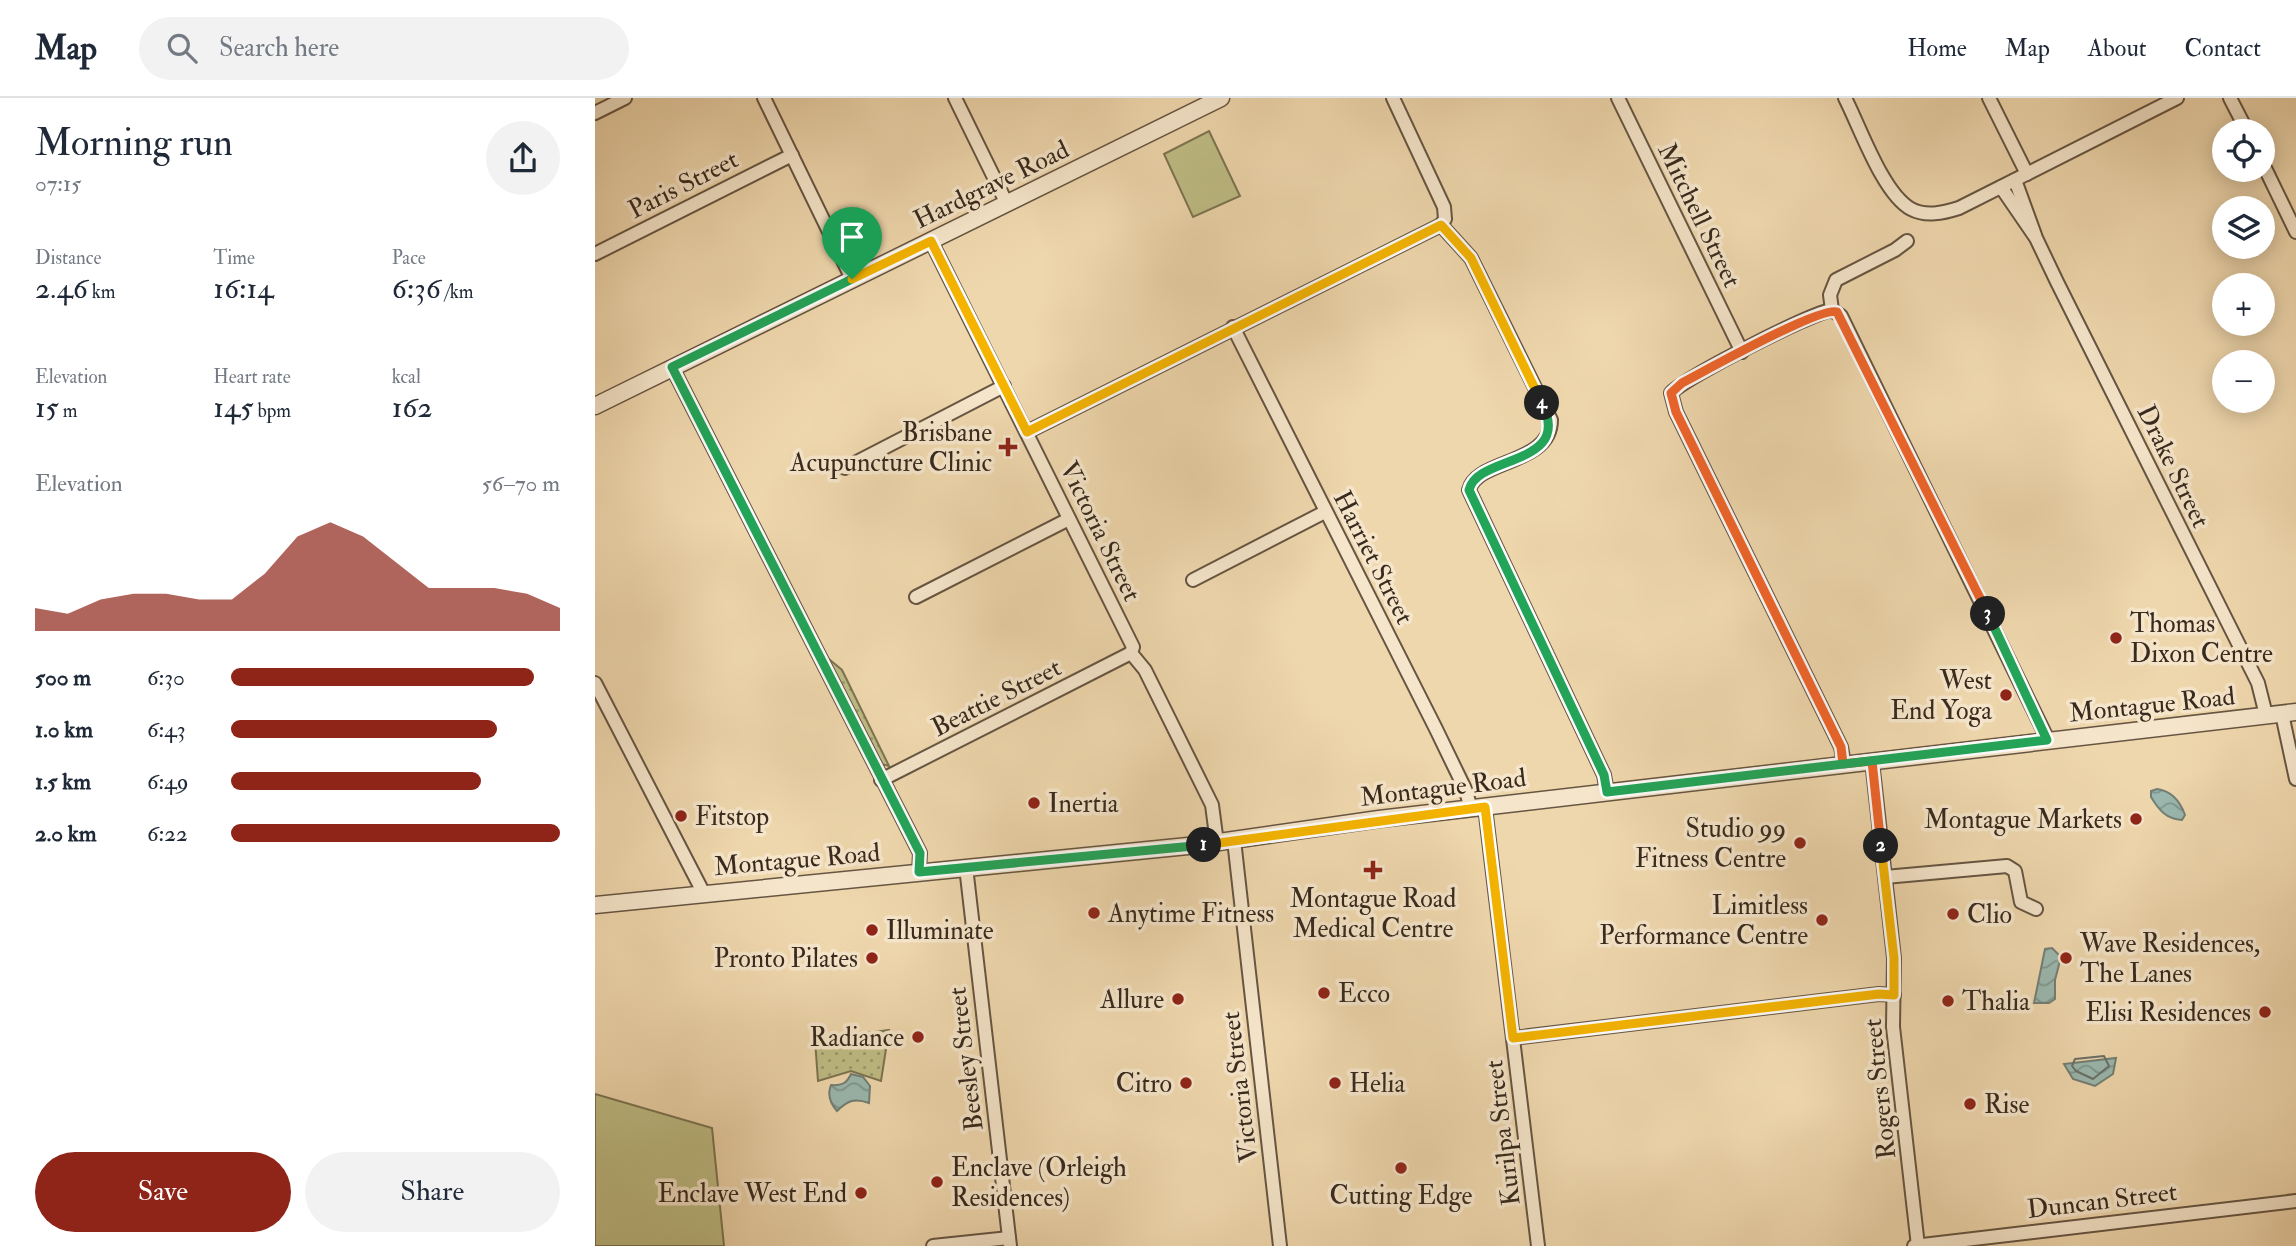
<!DOCTYPE html>
<meta charset="utf-8">
<style>
:root{--surface:#fff;--page:#f2f2f3;--text:#1f2937;--muted:#747a83;--line:#e0e1e3;--accent:#8f2418}
body{margin:0;font-family:"IM FELL Double Pica",serif;background:var(--page);color:var(--text);height:100vh;display:flex;flex-direction:column;font-size:26px;white-space:nowrap}
*{box-sizing:border-box;margin:0}
p{font-size:23px;color:var(--muted)}
.icon{flex:none;width:38px;height:38px;fill:none;stroke:currentColor;stroke-width:2;stroke-linecap:round;stroke-linejoin:round}
.map{position:relative;flex:1;overflow:hidden}
.drawer{display:flex;flex-direction:column;background:var(--surface);width:595px}
.drawer>*{flex:none}
.fabs{position:absolute;left:1617px;top:21px;display:grid;gap:14px}
.fabs a{display:grid;place-items:center;width:63px;height:63px;border-radius:50%;background:var(--surface);box-shadow:0 4px 18px #0003;font-size:35px}
.pin{position:absolute;display:grid;place-items:center;width:60px;height:60px;color:#fff;margin:-72px -30px;border-radius:50% 50% 50% 0;rotate:-45deg;box-shadow:0 0 7px #0007}
.pin .icon{rotate:45deg}
.km{position:absolute;width:35px;height:35px;margin:-18px;border-radius:50%;background:#222;color:#fff;font-size:19px;line-height:35px;text-align:center}
.round{display:grid;place-items:center;flex:none;width:74px;height:74px;border-radius:37px;background:var(--page)}
.head{display:flex;align-items:center;justify-content:space-between;height:119px;padding:0 35px}
h1{font-size:38px;font-weight:600;line-height:52px}
.metrics{display:grid;grid-template-columns:repeat(3,1fr);gap:10px;height:119px;padding:7px 35px}
.metrics div{display:grid;align-content:center}
.metrics b{font-size:30px;font-weight:600}
.metrics small{font-size:19px;font-weight:400}
.metrics p{font-size:19px}
.chart{height:196px;padding:14px 35px}
.chart p{display:flex;justify-content:space-between}
.chart svg{width:100%;height:126px;margin-top:7px;fill:var(--accent);opacity:.7}
.action{display:flex;gap:14px;margin-top:auto;padding:14px 35px}
.action a{flex:1;height:80px;border-radius:42px;background:var(--accent);color:#fff;font-size:28px;font-weight:600;line-height:80px;text-align:center}
.action a+a{background:var(--page);color:var(--text)}
ul{padding:0 35px;list-style:none;font-size:23px}
li{display:grid;grid-template-columns:112px 84px 1fr;align-items:center;height:52px}
li i{height:18px;border-radius:9px;background:var(--accent)}
header{display:flex;align-items:center;gap:42px;box-sizing:border-box;height:98px;padding:0 35px;background:var(--surface);border-bottom:2px solid var(--line)}
header strong{font-size:33px}
nav{display:flex;gap:38px;margin-inline-start:auto;font-size:24px}
.search{width:490px;height:63px;background:var(--page);display:flex;align-items:center;gap:18px;box-sizing:border-box;padding:0 24px;border-radius:38px;color:var(--muted);font-size:26px}
main{display:flex;flex:1;min-height:0}
.map>svg:first-child{display:block}
.green{fill:#bfbd85;stroke:#7c7452;stroke-width:2}
.garden{fill:url(#garden-dots);stroke:#7c7452;stroke-width:2}
.water{fill:url(#water-waves);stroke:#737f75;stroke-width:2}
.lines{fill:none;stroke-linecap:round;stroke-linejoin:round}
.shore{stroke:#697166;stroke-width:2}
.minor-casing{stroke:#665542;stroke-width:16}
.tertiary-casing{stroke:#665542;stroke-width:19}
.minor{stroke:#f5e5ca;stroke-width:12}
.tertiary{stroke:#f5e5ca;stroke-width:16}
.split-1-casing{stroke:#fff;stroke-width:14}
.split-2-casing{stroke:#fff;stroke-width:14}
.split-3-casing{stroke:#fff;stroke-width:14}
.split-4-casing{stroke:#fff;stroke-width:14}
.split-5-casing{stroke:#fff;stroke-width:14}
.split-1{stroke:#22a559;stroke-width:9}
.split-2{stroke:#f5b400;stroke-width:9}
.split-3{stroke:#f0652b;stroke-width:9}
.split-4{stroke:#22a559;stroke-width:9}
.split-5{stroke:#f5b400;stroke-width:9}
.poi-dot{fill:#8f2418;stroke:#f5e5ca;stroke-width:2.5}
.labels{text-anchor:middle;stroke-width:7;stroke-linejoin:round;paint-order:stroke}
.street-label{font-size:26px;fill:#382a1e;stroke:#f5e5ca}
.poi-label{font-size:26px;fill:#382a1e;stroke:#f5e5ca;text-anchor:start}
</style>
<header>
<strong>Map</strong>
<div class="search"><svg class="icon" aria-label="search" viewBox="0 0 24 24"><circle cx="10" cy="10" r="6"/><path d="M15 15l6 6"/></svg>Search here</div>
<nav><a>Home</a><a>Map</a><a>About</a><a>Contact</a></nav>
</header>
<main>
<section class="drawer">
<div class="head"><div><h1>Morning run</h1><p>07:15</p></div><a class="round"><svg class="icon" aria-label="share" viewBox="0 0 24 24"><path d="M12 15V3M7 8l5-5 5 5M5 13v7h14v-7"/></svg></a></div>
<div class="metrics">
<div><p>Distance</p><b>2.46<small> km</small></b></div>
<div><p>Time</p><b>16:14</b></div>
<div><p>Pace</p><b>6:36<small> /km</small></b></div>
</div>
<div class="metrics">
<div><p>Elevation</p><b>15<small> m</small></b></div>
<div><p>Heart rate</p><b>145<small> bpm</small></b></div>
<div><p>kcal</p><b>162</b></div>
</div>
<div class="chart"><p><span>Elevation</span>56–70 m</p>
<svg viewBox="0 0 160 44" preserveAspectRatio="none"><path d="M0 44V36L10 38L20 33L30 31L40 31L50 33L60 33L70 24L80 11L90 6L100 11L110 20L120 29L130 29L140 29L150 31L160 36V44z"/></svg>
</div>
<ul>
<li><b>500 m</b>6:30<i style="width:92%"></i></li>
<li><b>1.0 km</b>6:43<i style="width:81%"></i></li>
<li><b>1.5 km</b>6:49<i style="width:76%"></i></li>
<li><b>2.0 km</b>6:22<i style="width:100%"></i></li>
</ul>
<div class="action"><a>Save</a><a>Share</a></div>
</section>
<div class="map">
<svg width="1701" height="1148" viewBox="0 0 1701 1148">
<defs>
<pattern id="garden-dots" width="8" height="8" patternUnits="userSpaceOnUse" patternTransform="scale(1.75)"><rect width="8" height="8" fill="#bfbd85"/><path d="M2 2h.1M6 6h.1" fill="none" stroke="#9c9a6c" stroke-width="1.8" stroke-linecap="round"/></pattern>
<pattern id="water-waves" width="16" height="10" patternUnits="userSpaceOnUse" patternTransform="scale(1.75)"><rect width="16" height="10" fill="#9ab8af"/><path d="M0 5q4-4 8 0t8 0" fill="none" stroke="#7f968e"/></pattern>
</defs>
<rect width="100%" height="100%" fill="#efd7ad"/>
<filter id="stains"><feTurbulence type="fractalNoise" baseFrequency=".00286" numOctaves="4"/><feColorMatrix values="0 0 0 0 .2 0 0 0 0 .09 0 0 0 0 .02 0 0 0 .5 -.17"/></filter>
<radialGradient id="worn" r=".72"><stop offset=".6" stop-color="#630" stop-opacity="0"/><stop offset="1" stop-color="#630" stop-opacity=".3"/></radialGradient>
<g class="green">
<polygon points="614,33 645,98 598,119 569,56"/>
<polygon points="0,996 117,1030 129,1148 0,1148"/>
</g>
<g class="garden">
<polygon points="229,557 247,572 294,668 286,666"/>
<polygon points="294,932 286,983 256,973 223,983 220,942"/>
</g>
<g class="water">
<path d="M1562,691C1577,693 1585,703 1590,717L1587,722C1571,721 1564,712 1556,699V693Z"/>
<polygon points="1457,850 1466,859 1460,882 1460,901 1454,905 1439,905 1450,851"/>
<polygon points="1521,960 1518,976 1500,988 1478,981 1469,966"/>
<path d="M256,976L268,979L275,988L274,1005C260,1000 253,1002 242,1013C235,1005 232,997 236,987C247,988 252,985 256,976Z"/>
</g>
<g class="lines">
<polygon class="shore" points="1509,958 1514,968 1498,981 1481,973 1477,968 1480,961"/>
<defs>
<g id="minor">
<polyline points="169,0 257,181"/>
<polyline points="360,0 412,106"/>
<path d="M798,0L849,109L850,121L846,127L876,160L956,322C956,367 881,361 874,392L1009,677L1012,694"/>
<polyline points="1023,0 1147,254"/>
<path d="M1250,0C1265,29 1288,96 1316,111C1331,119 1348,115 1364,110L1582,0"/>
<polyline points="1394,0 1432,76"/>
<polyline points="1635,0 1652,33"/>
<polyline points="0,15 30,0"/>
<polyline points="1668,66 1701,134"/>
<polyline points="1420,82 1440,137"/>
<polyline points="1406,89 1441,140 1462,184 1663,585 1671,617"/>
<polyline points="336,143 538,549 536,555 550,572 617,707 622,745"/>
<polyline points="0,156 197,57"/>
<path d="M1237,212C1216,215 1091,279 1076,295L1081,314L1246,649L1249,666"/>
<polyline points="1237,212 1246,218 1453,642"/>
<polyline points="1237,212 1235,197 1241,182 1300,152 1312,143"/>
<polyline points="638,229 841,631 871,693 876,711"/>
<polyline points="77,269 325,755 324,774"/>
<polyline points="432,334 846,127"/>
<polyline points="250,370 409,288"/>
<polyline points="598,482 730,414"/>
<polyline points="321,499 474,421"/>
<polyline points="0,585 108,794"/>
<polyline points="1687,616 1701,681"/>
<polyline points="1277,663 1299,860 1298,929 1323,1148"/>
<polyline points="286,682 536,555"/>
<polyline points="890,709 943,1148"/>
<polyline points="639,742 685,1148"/>
<polyline points="371,769 415,1148"/>
<polyline points="1290,779 1412,768 1420,773 1426,804 1441,811"/>
<polyline points="918,940 1284,896 1299,897"/>
<polyline points="338,1148 414,1140"/>
<polyline points="1319,1148 1701,1103"/>
</g>
<g id="tertiary">
<polyline points="0,308 626,0"/>
<polyline points="0,807 603,747 784,721 1701,614"/>
</g>
</defs>
<use href="#minor" class="minor-casing"/>
<use href="#tertiary" class="tertiary-casing"/>
<use href="#minor" class="minor"/>
<use href="#tertiary" class="tertiary"/>
</g>
<g class="lines">
<defs>
<polyline id="split-1" points="257,181 77,269 325,755 324,774 609,747"/>
<polyline id="split-2" points="609,747 890,709 918,940 1284,896 1299,897 1299,860 1286,748"/>
<path id="split-3" d="M1286,748L1277,663L1248,666L1246,649L1081,314L1076,295L1087,285C1110,273 1225,208 1242,214L1393,516"/>
<path id="split-4" d="M947,305C979,369 882,356 874,392L1009,677L1012,694L1452,642L1393,516"/>
<polyline id="split-5" points="257,181 336,143 432,334 846,127 876,160 947,305"/>
</defs>
<use href="#split-1" class="split-1-casing"/>
<use href="#split-2" class="split-2-casing"/>
<use href="#split-3" class="split-3-casing"/>
<use href="#split-4" class="split-4-casing"/>
<use href="#split-5" class="split-5-casing"/>
<use href="#split-1" class="split-1"/>
<use href="#split-2" class="split-2"/>
<use href="#split-3" class="split-3"/>
<use href="#split-4" class="split-4"/>
<use href="#split-5" class="split-5"/>
</g>
<g class="poi-dot">
<path d="M409.5 338.5h7v7h7v7h-7v7h-7v-7h-7v-7h7z"/>
<circle cx="1521" cy="540" r="7"/>
<circle cx="1411" cy="597" r="7"/>
<circle cx="439" cy="705" r="7"/>
<circle cx="86" cy="718" r="7"/>
<circle cx="1541" cy="721" r="7"/>
<circle cx="1205" cy="745" r="7"/>
<path d="M774.5 761.5h7v7h7v7h-7v7h-7v-7h-7v-7h7z"/>
<circle cx="499" cy="815" r="7"/>
<circle cx="1358" cy="816" r="7"/>
<circle cx="1227" cy="822" r="7"/>
<circle cx="277" cy="832" r="7"/>
<circle cx="277" cy="860" r="7"/>
<circle cx="1471" cy="860" r="7"/>
<circle cx="729" cy="895" r="7"/>
<circle cx="583" cy="901" r="7"/>
<circle cx="1353" cy="903" r="7"/>
<circle cx="1670" cy="914" r="7"/>
<circle cx="323" cy="939" r="7"/>
<circle cx="591" cy="985" r="7"/>
<circle cx="740" cy="985" r="7"/>
<circle cx="1375" cy="1006" r="7"/>
<circle cx="806" cy="1070" r="7"/>
<circle cx="342" cy="1084" r="7"/>
<circle cx="266" cy="1095" r="7"/>
</g>
<g class="labels">
<g class="street-label">
<text transform="translate(88 86) rotate(-27)" y="9">Paris Street</text>
<text transform="translate(396 86) rotate(-26)" y="9">Hardgrave Road</text>
<text transform="translate(1105 117) rotate(64)" y="9">Mitchell Street</text>
<text transform="translate(1579 368) rotate(64)" y="9">Drake Street</text>
<text transform="translate(506 433) rotate(64)" y="9">Victoria Street</text>
<text transform="translate(779 459) rotate(63)" y="9">Harriet Street</text>
<text transform="translate(401 599) rotate(-27)" y="9">Beattie Street</text>
<text transform="translate(1557 606) rotate(-6)" y="9">Montague Road</text>
<text transform="translate(848 689) rotate(-7)" y="9">Montague Road</text>
<text transform="translate(202 761) rotate(-5)" y="9">Montague Road</text>
<text transform="translate(370 961) rotate(-97)" y="9">Beesley Street</text>
<text transform="translate(644 989) rotate(-97)" y="9">Victoria Street</text>
<text transform="translate(1284 991) rotate(-96)" y="9">Rogers Street</text>
<text transform="translate(907 1035) rotate(-97)" y="9">Kurilpa Street</text>
<text transform="translate(1507 1102) rotate(-7)" y="9">Duncan Street</text>
</g>
<g class="poi-label">
<text x="397" y="343" text-anchor="end">Brisbane<tspan x="397" dy="30">Acupuncture Clinic</tspan></text>
<text x="1535" y="534">Thomas<tspan x="1535" dy="30">Dixon Centre</tspan></text>
<text x="1397" y="591" text-anchor="end">West<tspan x="1397" dy="30">End Yoga</tspan></text>
<text x="453" y="714">Inertia</text>
<text x="100" y="727">Fitstop</text>
<text x="1527" y="730" text-anchor="end">Montague Markets</text>
<text x="1191" y="739" text-anchor="end">Studio 99<tspan x="1191" dy="30">Fitness Centre</tspan></text>
<text x="778" y="809" text-anchor="middle">Montague Road<tspan x="778" dy="30">Medical Centre</tspan></text>
<text x="1213" y="816" text-anchor="end">Limitless<tspan x="1213" dy="30">Performance Centre</tspan></text>
<text x="513" y="824">Anytime Fitness</text>
<text x="1372" y="825">Clio</text>
<text x="291" y="841">Illuminate</text>
<text x="1485" y="854">Wave Residences,<tspan x="1485" dy="30">The Lanes</tspan></text>
<text x="263" y="869" text-anchor="end">Pronto Pilates</text>
<text x="743" y="904">Ecco</text>
<text x="569" y="910" text-anchor="end">Allure</text>
<text x="1367" y="912">Thalia</text>
<text x="1656" y="923" text-anchor="end">Elisi Residences</text>
<text x="309" y="948" text-anchor="end">Radiance</text>
<text x="577" y="994" text-anchor="end">Citro</text>
<text x="754" y="994">Helia</text>
<text x="1389" y="1015">Rise</text>
<text x="356" y="1078">Enclave (Orleigh<tspan x="356" dy="30">Residences)</tspan></text>
<text x="252" y="1104" text-anchor="end">Enclave West End</text>
<text x="806" y="1106" text-anchor="middle">Cutting Edge</text>
</g>
</g>
<rect width="100%" height="100%" filter="url(#stains)"/>
<rect width="100%" height="100%" fill="url(#worn)"/>
</svg>
<div class="fabs">
<a><svg class="icon" aria-label="locate" viewBox="0 0 24 24"><circle cx="12" cy="12" r="6"/><path d="M12 2v4M12 18v4M2 12h4M18 12h4"/></svg></a>
<a><svg class="icon" aria-label="layers" viewBox="0 0 24 24"><path d="M12 4l9 5-9 5-9-5zM3 14l9 5 9-5"/></svg></a>
<a>+</a>
<a>−</a>
</div>
<div class="pin" style="left:257px;top:181px;background:#1e9e55"><svg class="icon" aria-label="arrive" viewBox="0 0 24 24"><path d="M6 21V4h12l-3 4 3 4H6"/></svg></div>
<b class="km" style="left:609px;top:747px">1</b>
<b class="km" style="left:1286px;top:748px">2</b>
<b class="km" style="left:1393px;top:516px">3</b>
<b class="km" style="left:947px;top:305px">4</b>
</div>
</main>
